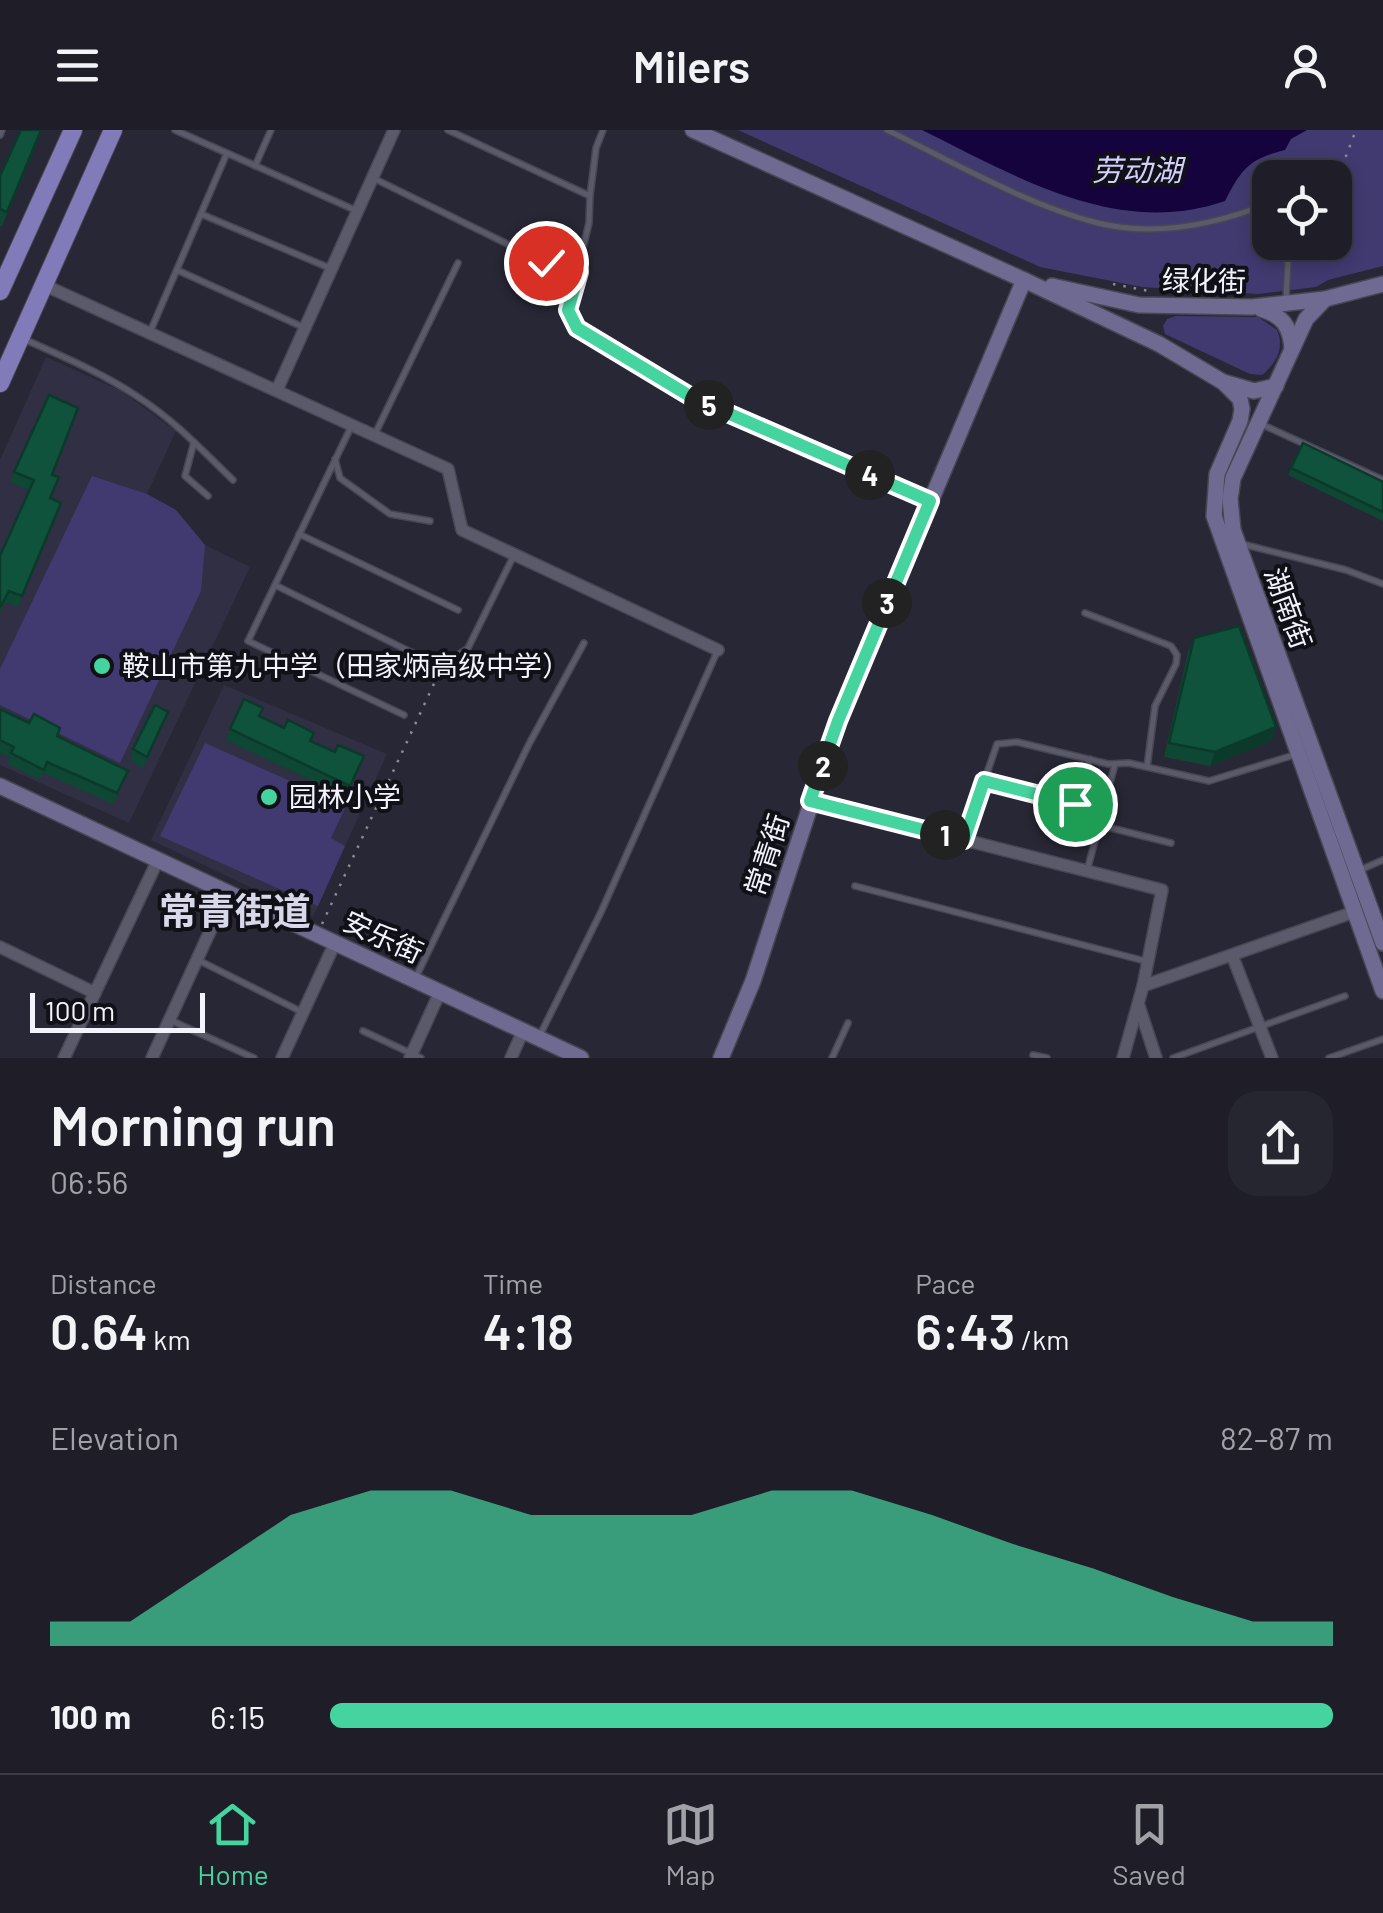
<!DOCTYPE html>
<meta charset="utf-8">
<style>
:root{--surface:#1e1d28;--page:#262630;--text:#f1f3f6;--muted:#a1a2a8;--line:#3c3b45;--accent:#45d49f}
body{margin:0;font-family:Barlow,"Noto Sans SC",sans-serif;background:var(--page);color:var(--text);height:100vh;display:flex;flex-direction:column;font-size:38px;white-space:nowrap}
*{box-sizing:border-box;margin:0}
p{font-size:32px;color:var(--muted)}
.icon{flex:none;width:55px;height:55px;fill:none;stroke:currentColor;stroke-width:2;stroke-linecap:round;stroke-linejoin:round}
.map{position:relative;height:928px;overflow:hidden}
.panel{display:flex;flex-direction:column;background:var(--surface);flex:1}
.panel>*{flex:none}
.controls{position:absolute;left:1252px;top:30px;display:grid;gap:20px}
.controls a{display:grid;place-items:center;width:100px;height:100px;border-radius:20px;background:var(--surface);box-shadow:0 5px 15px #0003,0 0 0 2px var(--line);font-size:50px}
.scale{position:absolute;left:30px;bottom:25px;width:175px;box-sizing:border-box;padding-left:10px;border:5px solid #f3f3fd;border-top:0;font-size:28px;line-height:35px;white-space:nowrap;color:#f3f3fd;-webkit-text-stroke:8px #111017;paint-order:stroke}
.pin{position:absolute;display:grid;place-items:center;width:85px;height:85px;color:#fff;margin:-42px;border:5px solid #fff;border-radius:50%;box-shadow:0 2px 10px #0007}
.km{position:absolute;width:50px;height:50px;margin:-25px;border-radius:50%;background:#222;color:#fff;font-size:28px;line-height:50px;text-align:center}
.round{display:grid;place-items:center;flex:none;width:105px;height:105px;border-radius:30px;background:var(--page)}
.overview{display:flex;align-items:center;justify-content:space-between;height:170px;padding:0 50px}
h1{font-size:55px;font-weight:600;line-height:75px}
.metrics{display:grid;grid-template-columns:repeat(3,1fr);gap:15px;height:170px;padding:10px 50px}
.metrics div{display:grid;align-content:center}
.metrics b{font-size:50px;font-weight:600}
.metrics small{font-size:28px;font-weight:400}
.metrics p{font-size:28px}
.chart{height:280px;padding:20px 50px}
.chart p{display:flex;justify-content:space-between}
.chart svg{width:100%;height:180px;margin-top:10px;fill:var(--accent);opacity:.7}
ul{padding:0 50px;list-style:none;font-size:32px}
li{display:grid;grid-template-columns:160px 120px 1fr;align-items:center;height:75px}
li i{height:25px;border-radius:12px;background:var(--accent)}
header{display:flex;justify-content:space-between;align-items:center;height:130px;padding:0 50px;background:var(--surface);font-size:45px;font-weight:600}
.tab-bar{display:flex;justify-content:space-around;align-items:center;height:140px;border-top:2px solid var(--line);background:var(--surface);font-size:28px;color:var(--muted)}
.tab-bar a{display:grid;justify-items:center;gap:5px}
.tab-bar .active{color:var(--accent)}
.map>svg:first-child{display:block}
.built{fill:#302f43}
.green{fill:#413a70;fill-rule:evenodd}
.water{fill:#15033e}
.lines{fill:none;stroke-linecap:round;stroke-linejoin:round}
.lane-casing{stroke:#474652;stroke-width:8}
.street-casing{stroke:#474652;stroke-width:14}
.secondary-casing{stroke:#474652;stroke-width:18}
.primary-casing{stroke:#474652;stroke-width:20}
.path{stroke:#8a8a96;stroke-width:2.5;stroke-dasharray:2.5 8;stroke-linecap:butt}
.lane{stroke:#5a5a6a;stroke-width:5}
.street{stroke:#5a5a6a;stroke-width:11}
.secondary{stroke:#6e6a91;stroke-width:15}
.primary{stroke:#817bb9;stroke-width:18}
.wall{fill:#0e4734}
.shaded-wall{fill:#0b3a2a}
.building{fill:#10533c;stroke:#0b3a2a;stroke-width:2.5}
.route-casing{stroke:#fff;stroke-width:20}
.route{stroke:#45d49f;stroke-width:12}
.poi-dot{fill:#45d49f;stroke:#111017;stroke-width:4}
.labels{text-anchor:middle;stroke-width:8;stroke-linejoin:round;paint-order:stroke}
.street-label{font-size:28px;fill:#f3f3fd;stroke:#111017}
.poi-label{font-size:28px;fill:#f3f3fd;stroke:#111017;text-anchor:start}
.water-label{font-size:30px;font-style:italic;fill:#d1cffd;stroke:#111017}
.district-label{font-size:38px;font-weight:bold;fill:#d8d8eb;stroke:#111017}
</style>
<header><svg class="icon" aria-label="menu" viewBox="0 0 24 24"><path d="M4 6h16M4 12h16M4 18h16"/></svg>Milers<svg class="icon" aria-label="person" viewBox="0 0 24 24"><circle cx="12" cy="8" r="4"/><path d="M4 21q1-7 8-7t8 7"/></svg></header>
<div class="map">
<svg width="1383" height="928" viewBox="0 0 1383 928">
<rect width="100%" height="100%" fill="#282735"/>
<g class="built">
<polygon points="46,227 121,261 176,301 147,364 176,380 205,415 250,437 129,693 0,635 0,330"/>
<polygon points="224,555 387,624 313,787 151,710"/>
</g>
<g class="green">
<path d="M738,0H1383V136L1328,150L1316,157L1258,164L1142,157L1040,137ZM1270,48H1335V112H1270Z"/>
<path d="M1176,186L1258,187L1277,200C1285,218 1276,233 1262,245L1250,244L1165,204L1163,196L1167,189Z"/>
<polygon points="92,346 147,364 176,380 205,415 201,461 120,633 0,575 0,539"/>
<polygon points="205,613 346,676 331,708 345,716 318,776 160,706"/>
</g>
<path class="water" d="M922,0H1307L1291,9L1285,20C1249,29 1242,38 1225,71C1118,108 1017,47 922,0Z"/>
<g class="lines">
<defs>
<g id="lane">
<polyline points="175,0 355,80"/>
<polyline points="448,0 590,66 589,93 568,180 577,198 693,268 927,370"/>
<path d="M887,0C951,31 1029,76 1098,93C1155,107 1217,94 1270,73"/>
<polyline points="0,5 2,0"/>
<polyline points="255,36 271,0"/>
<polyline points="373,48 546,133 579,142"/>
<polyline points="590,66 596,18 603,0"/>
<polyline points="201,84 332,139"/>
<polyline points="177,140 305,198"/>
<polyline points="1286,169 1289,112"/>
<polyline points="150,202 227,23"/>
<path d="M26,210C64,227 104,244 138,267C174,290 203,321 233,350"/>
<polyline points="1261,294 1383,350"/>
<polyline points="351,297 248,511 404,585"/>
<polyline points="375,304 458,133"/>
<polyline points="194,312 185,346 208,366"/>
<polyline points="335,329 340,348 390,384 430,391"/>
<polyline points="299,404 458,480"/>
<polyline points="1242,414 1346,440 1383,454"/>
<polyline points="275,455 419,526"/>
<polyline points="1085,483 1171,516 1177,525 1176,534 1155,576 1147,637"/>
<polyline points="442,536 468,518 513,427"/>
<polyline points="984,651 1075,674 1090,629"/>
<polyline points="1099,695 1171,713"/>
<polyline points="965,707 997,614 1017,612 1108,634 1129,633 1209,651 1294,625"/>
<polyline points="1360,740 1383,730"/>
<polyline points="1087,741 1115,634"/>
<polyline points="855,756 1145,831"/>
<polyline points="200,831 302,882"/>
<polyline points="416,847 529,614 584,513"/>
<polyline points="170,890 254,928"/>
<polyline points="363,901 421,928"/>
<polyline points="539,907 601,782 717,522"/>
<polyline points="1033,925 1047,928"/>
<polyline points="832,928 848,893"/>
<polyline points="1173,928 1345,866"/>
<polyline points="1329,928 1383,909"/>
</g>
<g id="street">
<polyline points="44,155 448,339 462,400 718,520"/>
<polyline points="277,260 394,0"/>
<polyline points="811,671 1162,760 1143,856"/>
<polyline points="0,817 95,863"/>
<polyline points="1232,825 1272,928"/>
<polyline points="1139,876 1156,928"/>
<polyline points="64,928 157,732"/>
<polyline points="152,928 227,764"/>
<polyline points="282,928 335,813"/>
<polyline points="410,928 440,862"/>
<polyline points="511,928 523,901"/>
<polyline points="1123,928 1143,856 1354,782"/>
</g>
<g id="secondary">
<polyline points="693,0 1024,150 1159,214 1223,252 1254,261 1276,256"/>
<polyline points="1052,156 1139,175 1252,177 1325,169 1383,154"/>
<polyline points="1325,169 1306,189 1233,348 1230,369 1233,400 1383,813"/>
<path d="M1261,179C1283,186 1290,196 1292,218"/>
<polyline points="1223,252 1240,269 1242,279 1240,291 1217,344 1214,386 1383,861"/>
<polyline points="0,656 581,928"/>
<polyline points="721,928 753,851 838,591 1024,150"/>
</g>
<g id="primary">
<polyline points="0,161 73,0"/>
<polyline points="0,253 113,0"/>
</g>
</defs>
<use href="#lane" class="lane-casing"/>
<use href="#street" class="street-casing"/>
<use href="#secondary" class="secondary-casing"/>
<use href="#primary" class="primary-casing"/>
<g class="path">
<polyline points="1309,48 1346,26 1356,0"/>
<polyline points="1113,154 1149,161"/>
<polyline points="322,794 439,543"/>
</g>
<use href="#lane" class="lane"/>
<use href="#street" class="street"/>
<use href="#secondary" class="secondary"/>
<use href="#primary" class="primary"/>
</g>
<g class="wall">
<polygon points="40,6 2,96 0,96 0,46"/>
<polygon points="1291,338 1383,352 1383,391 1288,345"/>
<polygon points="14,342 52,345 51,368 58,384 18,477 5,472 0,482 0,426 29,360 10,352"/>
<polygon points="1194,508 1276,597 1271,611 1210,636 1164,627 1188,522"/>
<polygon points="0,579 57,606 124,651 113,674 43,643 40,650 7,634 10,627 0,623"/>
<polygon points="260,586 284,598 314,603 311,611 335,622 364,626 346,667 226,610 230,599"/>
<polygon points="164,592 143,638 130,630 133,619"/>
</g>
<polygon class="shaded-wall" points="1276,597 1271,611 1210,636 1215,622"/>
<g class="building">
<polygon points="21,0 41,0 7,82 0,79 0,46"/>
<polygon points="49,265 78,278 52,345 59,347 50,368 61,373 22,466 9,461 1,476 0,476 0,426 34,350 14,342"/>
<polygon points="1303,313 1383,352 1383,382 1291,338"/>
<polygon points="1239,496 1276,597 1215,622 1169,613 1194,508"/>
<polygon points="244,569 263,578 259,586 284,598 288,590 314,603 310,611 335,622 338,615 364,626 350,656 230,599"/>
<polygon points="155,575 168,582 147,627 133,619"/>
<polygon points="0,579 29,593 34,584 60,598 57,606 128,641 117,663 47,632 44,640 11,623 14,617 0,610"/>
</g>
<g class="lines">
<defs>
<polyline id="route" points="546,133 579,142 568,180 577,198 693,268 930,371 838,591 810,671 964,710 984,651 1075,674"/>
</defs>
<use href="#route" class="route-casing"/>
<use href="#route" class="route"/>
</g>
<g class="poi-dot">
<circle cx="102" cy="536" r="10"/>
<circle cx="269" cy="667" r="10"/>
</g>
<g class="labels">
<g class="street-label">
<text transform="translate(1204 151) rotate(1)" y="10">绿化街</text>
<text transform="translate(1288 478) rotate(70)" y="10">湖南街</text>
<text transform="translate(767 725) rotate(-72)" y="10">常青街</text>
<text transform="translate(383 807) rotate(25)" y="10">安乐街</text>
</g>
<g class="poi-label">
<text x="122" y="546">鞍山市第九中学（田家炳高级中学）</text>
<text x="289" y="677">园林小学</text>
</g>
<g class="water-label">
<text x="1137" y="51">劳动湖</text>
</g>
<g class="district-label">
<text x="235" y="795">常青街道</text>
</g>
</g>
</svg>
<div class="controls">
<a><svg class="icon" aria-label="locate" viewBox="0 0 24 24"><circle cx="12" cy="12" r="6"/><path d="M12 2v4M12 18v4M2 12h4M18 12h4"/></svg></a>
</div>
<div class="scale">100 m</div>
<div class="pin" style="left:1075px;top:674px;background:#1e9e55"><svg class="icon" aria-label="arrive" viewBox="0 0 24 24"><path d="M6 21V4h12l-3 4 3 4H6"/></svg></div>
<div class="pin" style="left:546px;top:133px;background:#d93025"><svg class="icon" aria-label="check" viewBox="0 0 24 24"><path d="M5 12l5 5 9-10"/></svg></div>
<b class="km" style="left:945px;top:705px">1</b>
<b class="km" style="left:823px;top:636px">2</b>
<b class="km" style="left:887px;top:473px">3</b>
<b class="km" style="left:870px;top:345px">4</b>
<b class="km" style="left:709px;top:275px">5</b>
</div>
<section class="panel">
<div class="overview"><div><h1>Morning run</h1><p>06:56</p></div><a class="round"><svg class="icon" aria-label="share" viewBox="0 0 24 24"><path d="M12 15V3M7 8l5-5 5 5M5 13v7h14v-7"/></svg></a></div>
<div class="metrics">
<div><p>Distance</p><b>0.64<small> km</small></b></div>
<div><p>Time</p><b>4:18</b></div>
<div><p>Pace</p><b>6:43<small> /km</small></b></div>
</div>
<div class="chart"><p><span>Elevation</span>82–87 m</p>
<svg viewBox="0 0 160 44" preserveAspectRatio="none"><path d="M0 44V38L10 38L20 25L30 12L40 6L50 6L60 12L70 12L80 12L90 6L100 6L110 12L120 19L130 25L140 32L150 38L160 38V44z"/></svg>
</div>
<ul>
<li><b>100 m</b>6:15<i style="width:100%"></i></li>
</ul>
</section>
<nav class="tab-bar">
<a class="active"><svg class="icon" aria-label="home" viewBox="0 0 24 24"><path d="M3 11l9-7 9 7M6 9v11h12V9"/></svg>Home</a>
<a><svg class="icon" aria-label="map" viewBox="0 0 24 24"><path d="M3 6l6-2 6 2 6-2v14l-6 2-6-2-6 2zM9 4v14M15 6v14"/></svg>Map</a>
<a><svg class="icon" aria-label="saved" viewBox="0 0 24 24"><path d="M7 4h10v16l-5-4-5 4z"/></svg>Saved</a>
</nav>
